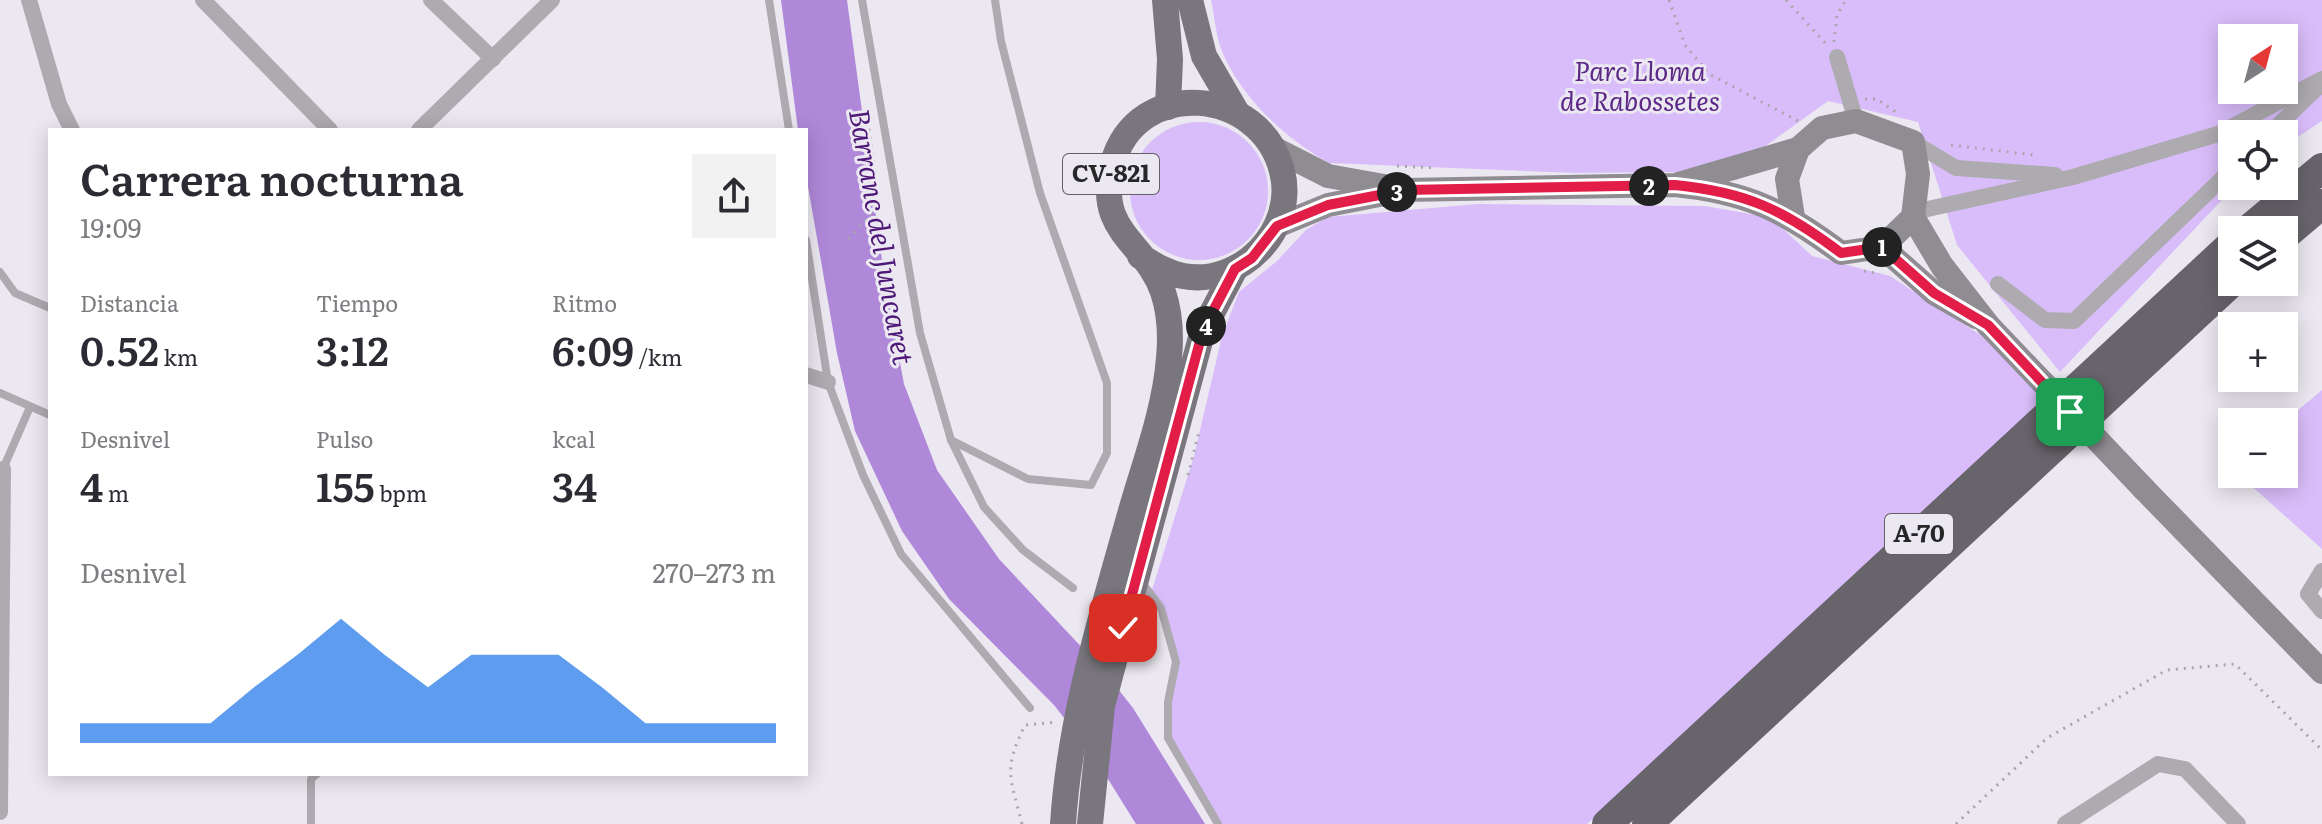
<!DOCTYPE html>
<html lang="es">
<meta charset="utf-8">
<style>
:root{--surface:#fff;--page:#f2f2f3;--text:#2b2b33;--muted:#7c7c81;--accent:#1a73e8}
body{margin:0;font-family:Literata,serif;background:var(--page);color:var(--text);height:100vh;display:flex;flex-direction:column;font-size:30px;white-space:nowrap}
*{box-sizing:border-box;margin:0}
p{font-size:26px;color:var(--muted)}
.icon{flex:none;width:44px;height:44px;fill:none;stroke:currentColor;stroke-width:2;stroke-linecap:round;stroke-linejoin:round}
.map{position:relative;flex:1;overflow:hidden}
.sheet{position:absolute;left:48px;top:128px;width:760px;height:648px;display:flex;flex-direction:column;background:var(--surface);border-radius:0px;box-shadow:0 4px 20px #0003}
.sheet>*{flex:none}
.needle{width:52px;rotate:36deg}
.controls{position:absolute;left:2218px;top:24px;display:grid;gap:16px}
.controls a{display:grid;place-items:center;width:80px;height:80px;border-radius:0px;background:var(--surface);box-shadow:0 4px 20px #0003;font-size:40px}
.pin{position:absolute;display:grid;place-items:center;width:68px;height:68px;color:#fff;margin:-34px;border-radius:16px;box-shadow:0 4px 12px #0006}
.km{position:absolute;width:40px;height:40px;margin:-20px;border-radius:50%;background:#222;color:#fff;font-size:22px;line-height:40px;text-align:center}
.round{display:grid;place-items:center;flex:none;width:84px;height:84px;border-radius:0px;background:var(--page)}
.head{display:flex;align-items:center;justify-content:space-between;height:136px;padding:0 32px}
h1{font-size:44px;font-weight:600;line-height:60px}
.figures{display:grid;grid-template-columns:repeat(3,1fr);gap:12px;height:136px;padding:8px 32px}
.figures div{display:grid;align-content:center}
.figures b{font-size:40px;font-weight:600}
.figures small{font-size:22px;font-weight:400}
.figures p{font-size:22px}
.chart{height:224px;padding:16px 32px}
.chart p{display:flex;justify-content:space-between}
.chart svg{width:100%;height:144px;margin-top:8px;fill:var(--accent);opacity:.7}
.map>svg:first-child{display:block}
.green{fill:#d9bdfa;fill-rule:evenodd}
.water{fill:#af88d9}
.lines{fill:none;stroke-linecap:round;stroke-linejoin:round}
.path{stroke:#a8a5ac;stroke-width:3;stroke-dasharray:2 6;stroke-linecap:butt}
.lane{stroke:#adabaf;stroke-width:8}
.street{stroke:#adabaf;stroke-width:16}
.secondary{stroke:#8f8c92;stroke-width:24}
.primary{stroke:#79777d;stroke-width:26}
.highway{stroke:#67646b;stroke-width:30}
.secondary-bridge{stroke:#8f8c92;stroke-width:24}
.route-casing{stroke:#fff;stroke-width:16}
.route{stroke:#e11d48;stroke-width:10}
.labels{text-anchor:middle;stroke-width:6;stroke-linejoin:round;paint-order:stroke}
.shield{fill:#ece8f1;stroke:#626065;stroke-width:2}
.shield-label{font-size:24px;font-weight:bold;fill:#272629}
.park-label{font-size:26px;font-style:italic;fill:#5b2887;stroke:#ece8f1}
.water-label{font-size:28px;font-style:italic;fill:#4e1878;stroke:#ece8f1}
</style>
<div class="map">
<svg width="2322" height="824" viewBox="0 0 2322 824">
<rect width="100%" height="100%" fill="#ece8f1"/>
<g class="green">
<path d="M1211,0H2322V121L2284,146V134H2232V186H2235L2060,372L1957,245L1918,122L1828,101L1764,147L1677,172L1576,173L1329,163C1286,139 1245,101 1224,56C1216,40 1215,18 1211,0ZM2232,38H2284V90H2232Z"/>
<circle cx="1199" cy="191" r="69"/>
<polygon points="1478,204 1705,206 1756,215 1778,224 1812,256 1890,276 1979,334 1994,337 2047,400 1587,824 1218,824 1168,738 1176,661 1161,608 1151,593 1194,456 1222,336 1239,292 1277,261 1306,230 1328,217"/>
<polygon points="2322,390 2322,549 2238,474 2284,474 2284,422"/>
</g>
<polygon class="water" points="781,0 847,0 885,282 904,384 937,470 999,559 1103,670 1133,708 1205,824 1136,824 1093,755 1054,705 949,599 902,531 855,431 837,353 806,175 806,130 798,130"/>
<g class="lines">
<g class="path">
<polyline points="1669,0 1685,45 1709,74 1800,122"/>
<polyline points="1786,0 1827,45"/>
<polyline points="1834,42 1837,15 1846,0"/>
<polyline points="1865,99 1877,99 1897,113"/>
<polyline points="1951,145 2034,155"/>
<polyline points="1397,166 1437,168"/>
<polyline points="849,239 879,204 868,122 871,119"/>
<polyline points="1864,271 1880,274"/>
<polyline points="1188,475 1199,432"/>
<path d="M1022,824C1010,776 1003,770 1025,725L1057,722"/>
<polyline points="1956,824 2047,738 2167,670 2235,664 2322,750"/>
</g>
<g class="lane">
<polyline points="769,0 789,130"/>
<polyline points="862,0 920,333 951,440 984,507 1023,550 1073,588"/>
<polyline points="806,240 828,382 863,475 901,554 1030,708"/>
<polyline points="0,272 15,293 50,308"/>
<polyline points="0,393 50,415"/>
<polyline points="951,440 1028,479 1091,485 1107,453 1107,383 1040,193 1001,41 995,0"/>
<polyline points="3,469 30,407"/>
<polyline points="1140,580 1161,608 1176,662 1168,702 1168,738 1218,824"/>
<polyline points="311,824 311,779 317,774"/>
</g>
<g class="street">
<polyline points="29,0 59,104 72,130"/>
<polyline points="203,0 330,130"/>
<polyline points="431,0 493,59"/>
<polyline points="1837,57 1856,121"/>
<polyline points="419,130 552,0"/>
<polyline points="2269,134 2317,88"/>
<polyline points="1913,142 1956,168 2055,175"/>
<polyline points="1914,212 2073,177 2218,134 2322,79"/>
<polyline points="1998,284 2045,320 2074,321 2232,169"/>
<polyline points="806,375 828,382"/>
<polyline points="2322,571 2308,594 2322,611"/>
<polyline points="0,812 3,469"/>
<polyline points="2065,824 2158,764 2185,769 2238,824"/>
</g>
<g class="secondary">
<polyline points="1275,149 1328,176 1395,188"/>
<polyline points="1793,217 1787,179 1798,149"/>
<polyline points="1913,217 1942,266 1988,325"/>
<path d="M1277,226L1328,205L1405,190L1675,185C1746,192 1784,210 1841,253L1882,247L1913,217L1918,174L1913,142L1856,121L1822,128L1798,149L1675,185"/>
<polyline points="1882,247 1934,293 1976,317"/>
<polyline points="2144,489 2322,672"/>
</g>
<g class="primary">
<polyline points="1165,0 1170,59 1168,107"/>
<polyline points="1190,0 1204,56 1236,111"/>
<path d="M1063,824C1070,716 1102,614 1131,511C1145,462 1165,410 1169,358C1171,337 1170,313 1163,292C1146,241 1094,233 1113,163C1137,76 1261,87 1282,171C1297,229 1241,287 1183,276C1167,273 1154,265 1140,256"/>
<polyline points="1090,824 1102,706 1203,330 1235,269"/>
</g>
<g class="highway">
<polyline points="2248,230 2322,168"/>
<polyline points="2284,236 2322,204"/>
<polyline points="1607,824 2232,244"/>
<polyline points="1647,824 2232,282"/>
</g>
<polyline class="secondary-bridge" points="1988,325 2144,489"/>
</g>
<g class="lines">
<defs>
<path id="route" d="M1123,628L1203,330L1235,269L1252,258L1277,226L1328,205L1405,190L1675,185C1746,192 1784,210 1841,253L1882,247L1934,293L1988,325L2070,412"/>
</defs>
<use href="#route" class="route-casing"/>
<use href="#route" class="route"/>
</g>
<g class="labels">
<g class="shield">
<rect x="1063" y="154" width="96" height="40" rx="6"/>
<rect x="1885" y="514" width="68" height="40" rx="6"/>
</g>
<g class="shield-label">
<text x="1111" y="182">CV-821</text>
<text x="1919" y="542">A-70</text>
</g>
<g class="park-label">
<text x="1640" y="81">Parc Lloma<tspan x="1640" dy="30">de Rabossetes</tspan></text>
</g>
<g class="water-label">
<text transform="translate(881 237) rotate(80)" y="10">Barranc del Juncaret</text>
</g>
</g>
</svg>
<div class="controls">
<a><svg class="needle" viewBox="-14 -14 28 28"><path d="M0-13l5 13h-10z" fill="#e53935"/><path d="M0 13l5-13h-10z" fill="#7c7c81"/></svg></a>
<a><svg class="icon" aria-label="locate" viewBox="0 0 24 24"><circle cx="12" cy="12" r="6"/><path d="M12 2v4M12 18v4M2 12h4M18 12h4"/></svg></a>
<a><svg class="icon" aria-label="layers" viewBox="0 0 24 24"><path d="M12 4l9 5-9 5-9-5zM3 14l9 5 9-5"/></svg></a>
<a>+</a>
<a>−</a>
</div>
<div class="pin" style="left:2070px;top:412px;background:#1e9e55"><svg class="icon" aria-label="arrive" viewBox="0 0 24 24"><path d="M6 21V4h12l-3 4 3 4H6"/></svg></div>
<div class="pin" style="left:1123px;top:628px;background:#d93025"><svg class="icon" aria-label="check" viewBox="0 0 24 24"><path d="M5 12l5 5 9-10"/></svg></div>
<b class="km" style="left:1882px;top:247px">1</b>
<b class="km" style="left:1649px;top:186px">2</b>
<b class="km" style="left:1397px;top:192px">3</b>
<b class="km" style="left:1206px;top:326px">4</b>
<section class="sheet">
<div class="head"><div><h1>Carrera nocturna</h1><p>19:09</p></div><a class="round"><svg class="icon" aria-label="share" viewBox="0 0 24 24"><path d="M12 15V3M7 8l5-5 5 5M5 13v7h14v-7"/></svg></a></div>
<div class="figures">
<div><p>Distancia</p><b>0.52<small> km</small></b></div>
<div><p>Tiempo</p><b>3:12</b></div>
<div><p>Ritmo</p><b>6:09<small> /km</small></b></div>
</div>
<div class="figures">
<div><p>Desnivel</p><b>4<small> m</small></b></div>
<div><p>Pulso</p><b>155<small> bpm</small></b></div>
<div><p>kcal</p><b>34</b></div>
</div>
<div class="chart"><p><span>Desnivel</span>270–273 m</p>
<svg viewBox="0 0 160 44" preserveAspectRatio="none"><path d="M0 44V38L10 38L20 38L30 38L40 27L50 17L60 6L70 17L80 27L90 17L100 17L110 17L120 27L130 38L140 38L150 38L160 38V44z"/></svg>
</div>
</section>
</div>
